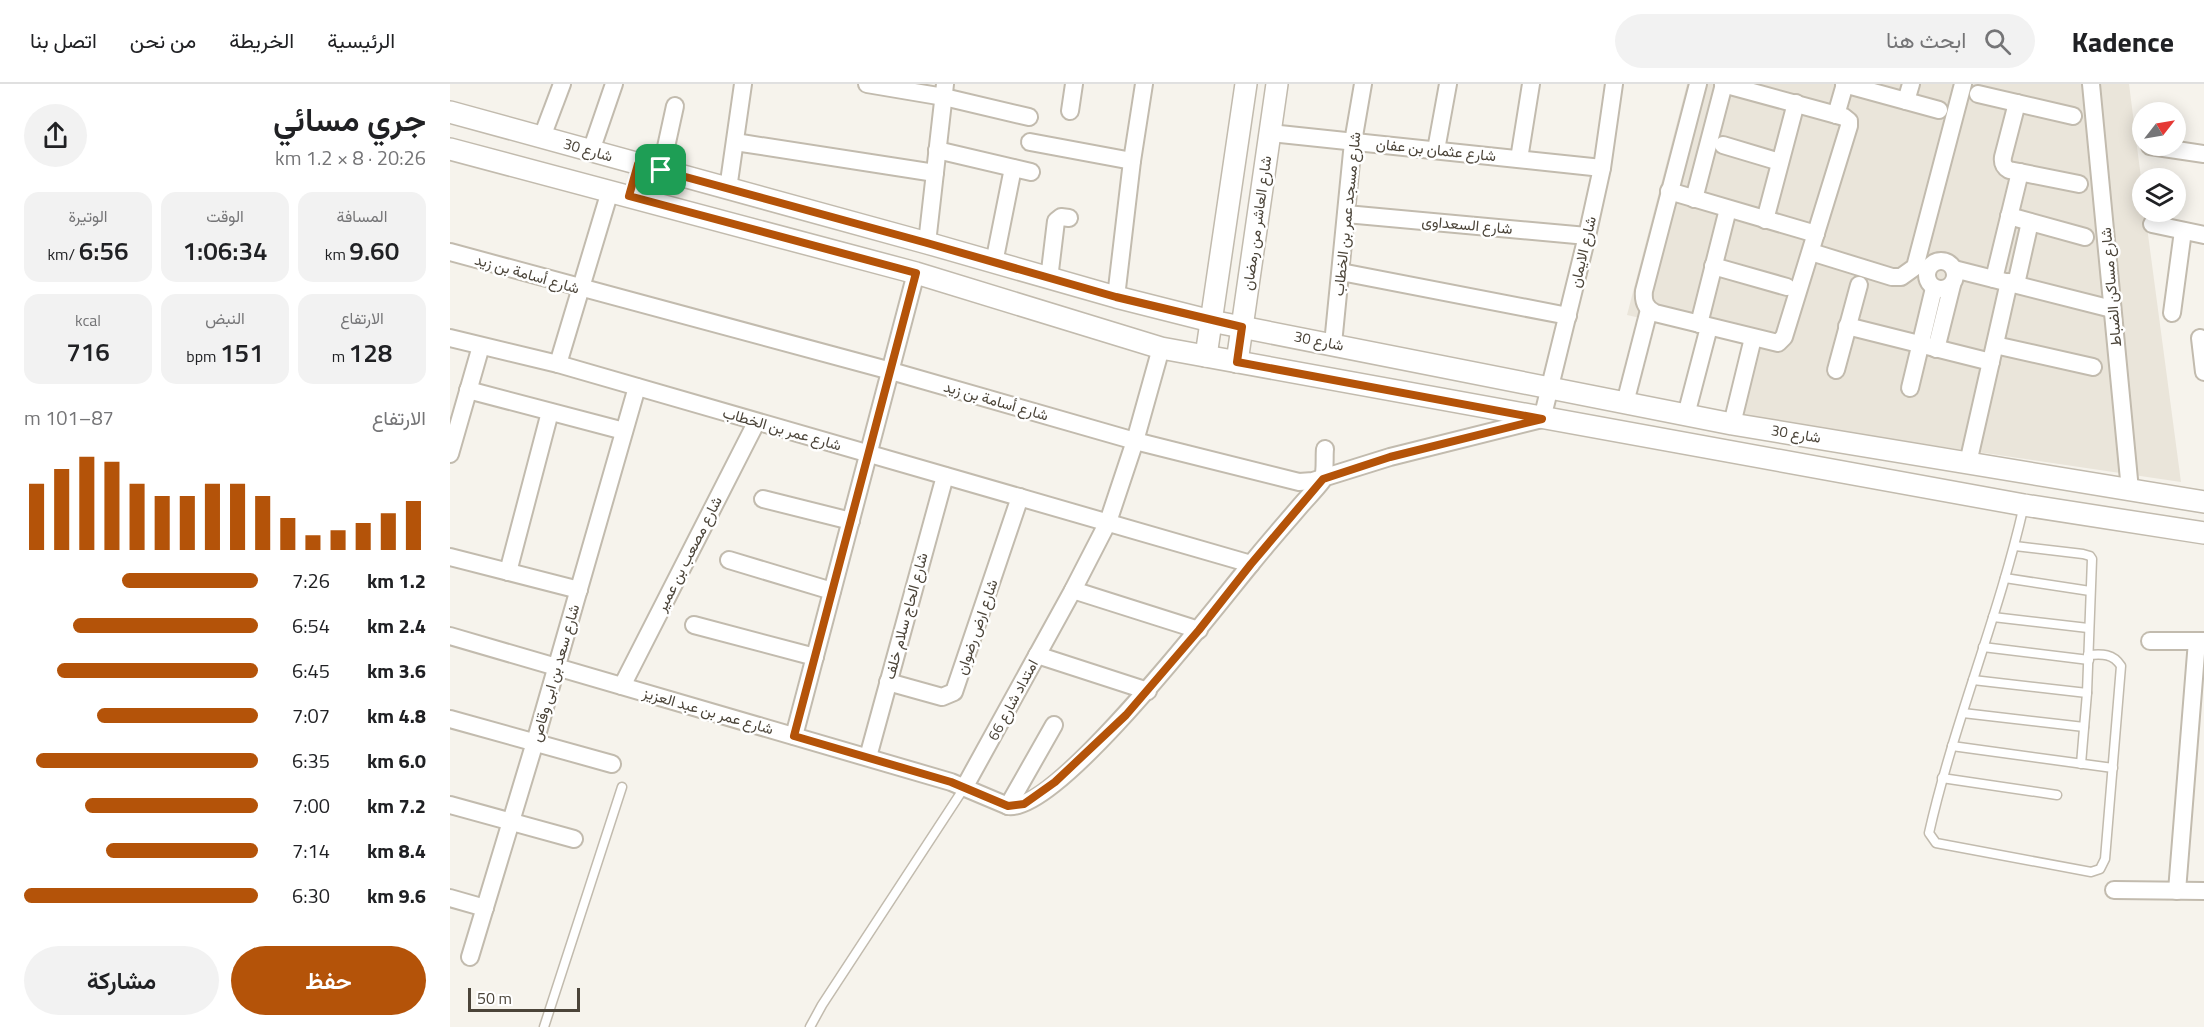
<!DOCTYPE html>
<html lang="ar">
<meta charset="utf-8">
<style>
:root{--surface:#fff;--page:#f2f2f2;--text:#202124;--muted:#757577;--line:#e0e0e0;--accent:#b45309}
body{margin:0;font-family:"Titillium Web",Vazirmatn,sans-serif;background:var(--page);color:var(--text);direction:rtl;height:100vh;display:flex;flex-direction:column;font-size:22px;white-space:nowrap}
*{box-sizing:border-box;margin:0}
p{font-size:20px;color:var(--muted)}
.icon{flex:none;width:33px;height:33px;fill:none;stroke:currentColor;stroke-width:2;stroke-linecap:round;stroke-linejoin:round}
.map{position:relative;flex:1;overflow:hidden;direction:ltr}
.sheet{display:flex;flex-direction:column;background:var(--surface);width:450px}
.sheet>*{flex:none}
.needle{width:39px;rotate:59deg}
.buttons{position:absolute;left:1682px;top:18px;display:grid;gap:12px}
.buttons a{display:grid;place-items:center;width:54px;height:54px;border-radius:50%;background:var(--surface);box-shadow:0 3px 15px #0003;font-size:30px}
.scale{position:absolute;left:18px;bottom:15px;width:112px;box-sizing:border-box;padding-left:6px;border:3px solid #4b4439;border-top:0;font-size:16px;line-height:21px;white-space:nowrap;color:#4b4439;-webkit-text-stroke:4px #fff;paint-order:stroke}
.pin{position:absolute;display:grid;place-items:center;width:51px;height:51px;color:#fff;margin:-26px;border-radius:12px;box-shadow:0 3px 9px #0006}
.round{display:grid;place-items:center;flex:none;width:63px;height:63px;border-radius:32px;background:var(--page)}
.overview{display:flex;align-items:center;justify-content:space-between;height:102px;padding:0 24px}
h1{font-size:33px;font-weight:600;line-height:45px}
.figures{display:grid;grid-template-columns:repeat(3,1fr);gap:9px;height:102px;padding:6px 24px}
.figures div{display:grid;align-content:center;border-radius:15px;background:var(--page);text-align:center}
.figures b{font-size:26px;font-weight:600}
.figures small{font-size:16px;font-weight:400}
.figures p{font-size:16px}
.chart{height:168px;padding:12px 24px}
.chart p{display:flex;justify-content:space-between}
.chart svg{width:100%;height:108px;margin-top:6px;stroke:var(--accent);stroke-width:6}
.primary-button{display:flex;gap:12px;margin-top:auto;padding:12px 24px}
.primary-button a{flex:1;height:69px;border-radius:36px;background:var(--accent);color:#fff;font-size:24px;font-weight:600;line-height:69px;text-align:center}
.primary-button a+a{background:var(--page);color:var(--text)}
ul{padding:0 24px;list-style:none;font-size:20px}
li{display:grid;grid-template-columns:96px 72px 1fr;align-items:center;height:45px}
li i{height:15px;border-radius:8px;background:var(--accent)}
header{display:flex;align-items:center;gap:36px;box-sizing:border-box;height:84px;padding:0 30px;background:var(--surface);border-bottom:2px solid var(--line)}
header strong{font-size:28px}
nav{display:flex;gap:33px;margin-inline-start:auto;font-size:21px}
.search{width:420px;height:54px;background:var(--page);display:flex;align-items:center;gap:15px;box-sizing:border-box;padding:0 21px;border-radius:33px;color:var(--muted);font-size:22px}
main{display:flex;flex:1;min-height:0}
.map>svg:first-child{display:block}
.residential{fill:#eae5da}
.lines{fill:none;stroke-linecap:round;stroke-linejoin:round}
.service-casing{stroke:#c2bbae;stroke-width:11}
.minor-casing{stroke:#c2bbae;stroke-width:20}
.tertiary-casing{stroke:#c2bbae;stroke-width:24}
.service{stroke:#fff;stroke-width:8}
.minor{stroke:#fff;stroke-width:16}
.tertiary{stroke:#fff;stroke-width:21}
.route-casing{stroke:#fff;stroke-width:12}
.route{stroke:#b45309;stroke-width:8}
.labels{text-anchor:middle;stroke-width:5;stroke-linejoin:round;paint-order:stroke}
.street-label{font-size:15px;fill:#4b4439;stroke:#fff}
</style>
<header>
<strong>Kadence</strong>
<div class="search"><svg class="icon" aria-label="search" viewBox="0 0 24 24"><circle cx="10" cy="10" r="6"/><path d="M15 15l6 6"/></svg>ابحث هنا</div>
<nav><a>الرئيسية</a><a>الخريطة</a><a>من نحن</a><a>اتصل بنا</a></nav>
</header>
<main>
<div class="map">
<svg width="1754" height="943" viewBox="0 0 1754 943">
<rect width="100%" height="100%" fill="#f6f3ec"/>
<polygon class="residential" points="1237,0 1679,0 1692,102 1692,128 1695,128 1731,398 1276,331 1295,258 1177,231"/>
<g class="lines">
<defs>
<g id="service">
<path d="M1574,421C1549,532 1504,638 1479,749L1486,759L1641,788L1650,785L1655,775L1671,582C1663,569 1652,570 1638,571"/>
<polyline points="1565,462 1633,470 1640,472 1642,475 1637,609 1631,680"/>
<polyline points="1555,494 1640,507"/>
<polyline points="1543,533 1638,544"/>
<polyline points="1533,563 1639,576"/>
<polyline points="1523,596 1637,609"/>
<polyline points="1513,629 1634,643"/>
<polyline points="1502,662 1663,684"/>
<polyline points="1492,694 1607,711"/>
<polyline points="94,943 172,703"/>
<polyline points="360,943 372,921 514,704"/>
</g>
<g id="minor">
<polyline points="417,0 494,13 579,33"/>
<path d="M1248,0L1194,207C1193,217 1195,224 1205,229L1328,259L1334,253L1399,42V37L1394,33L1273,0"/>
<polyline points="1394,0 1489,26"/>
<polyline points="1641,0 1680,406"/>
<polyline points="1528,10 1623,32"/>
<polyline points="1456,17 1461,0"/>
<path d="M1567,19L1553,73C1552,80 1554,83 1559,86L1629,100"/>
<polyline points="620,27 624,0"/>
<polyline points="1386,31 1395,0"/>
<polyline points="820,49 1152,84"/>
<polyline points="92,53 112,0"/>
<polyline points="285,58 485,89"/>
<polyline points="580,58 682,77"/>
<polyline points="1273,61 1330,78"/>
<polyline points="1700,62 1754,70"/>
<polyline points="487,66 581,88"/>
<polyline points="986,66 998,0"/>
<polyline points="141,67 164,0"/>
<polyline points="1069,75 1081,0"/>
<polyline points="211,86 225,22"/>
<polyline points="278,105 293,0"/>
<polyline points="1219,107 1366,150"/>
<polyline points="1244,115 1274,0"/>
<polyline points="896,130 1137,152"/>
<polyline points="1559,132 1635,153"/>
<polyline points="1315,136 1346,19"/>
<polyline points="1702,140 1754,151"/>
<polyline points="477,159 495,0"/>
<polyline points="0,168 441,287 685,357 849,398 863,397 940,373 1092,335 1137,152 1152,84 1164,0"/>
<polyline points="1361,168 1442,193 1451,193 1465,183 1513,0"/>
<circle cx="1491" cy="191" r="14"/>
<polyline points="544,179 563,84"/>
<polyline points="1263,182 1337,203"/>
<polyline points="1504,185 1662,225"/>
<polyline points="891,188 1118,232"/>
<polyline points="599,195 606,137 611,133 619,134"/>
<polyline points="1544,195 1570,88"/>
<polyline points="1566,200 1580,138"/>
<polyline points="666,213 682,77 694,0"/>
<polyline points="1722,229 1733,147"/>
<polyline points="1249,240 1278,125"/>
<polyline points="1397,242 1541,278"/>
<polyline points="0,254 108,280 801,480"/>
<polyline points="1750,254 1754,288"/>
<polyline points="883,260 903,58 913,0"/>
<polyline points="1545,261 1643,283"/>
<polyline points="1486,265 1502,201"/>
<polyline points="108,280 160,107"/>
<polyline points="1386,286 1409,201"/>
<polyline points="1460,304 1484,204"/>
<polyline points="18,306 174,347"/>
<polyline points="1175,319 1199,226"/>
<polyline points="1236,331 1259,243"/>
<polyline points="1282,340 1303,254"/>
<polyline points="0,370 31,262"/>
<polyline points="1518,379 1559,198"/>
<polyline points="313,415 401,437"/>
<polyline points="0,473 129,506"/>
<polyline points="279,476 382,507"/>
<polyline points="58,488 100,328"/>
<polyline points="623,506 749,546"/>
<polyline points="244,541 365,573"/>
<path d="M0,552L501,698L558,722C607,730 767,521 801,480C817,460 834,441 851,421C858,413 866,405 872,397C876,389 874,374 875,365"/>
<polyline points="1700,557 1754,557"/>
<polyline points="587,571 698,607"/>
<polyline points="438,598 492,613 504,608 570,413"/>
<polyline points="172,602 306,339"/>
<polyline points="0,635 162,680"/>
<polyline points="344,652 466,189"/>
<polyline points="418,673 495,392"/>
<polyline points="514,704 623,506 658,438 685,357 711,264"/>
<polyline points="0,721 124,755"/>
<polyline points="558,722 604,641"/>
<polyline points="1664,806 1754,807"/>
<polyline points="1727,807 1747,557"/>
<polyline points="0,814 35,824"/>
<polyline points="20,873 85,658 187,303"/>
</g>
<g id="tertiary">
<polyline points="0,28 477,159 666,213 761,237 1282,340 1754,418"/>
<polyline points="0,65 466,189 711,264 1574,421 1754,449"/>
<polyline points="756,272 796,0"/>
<polyline points="787,278 827,0"/>
</g>
</defs>
<use href="#service" class="service-casing"/>
<use href="#minor" class="minor-casing"/>
<use href="#tertiary" class="tertiary-casing"/>
<use href="#service" class="service"/>
<use href="#minor" class="minor"/>
<use href="#tertiary" class="tertiary"/>
</g>
<g class="lines">
<defs>
<polygon id="route" points="188,80 477,159 666,213 792,243 787,278 1092,335 940,373 873,395 801,480 749,546 676,631 605,698 574,720 558,722 501,698 344,652 466,189 179,112"/>
</defs>
<use href="#route" class="route-casing"/>
<use href="#route" class="route"/>
</g>
<g class="labels">
<g class="street-label">
<text transform="translate(138 66) rotate(16)" y="5">شارع 30</text>
<text transform="translate(986 66) rotate(6)" y="5">شارع عثمان بن عفان</text>
<text transform="translate(897 130) rotate(-84)" y="5">شارع مسجد عمر بن الخطاب</text>
<text transform="translate(807 139) rotate(-82)" y="5">شارع العاشر من رمضان</text>
<text transform="translate(1017 141) rotate(5)" y="5">شارع السعداوى</text>
<text transform="translate(1133 168) rotate(-77)" y="5">شارع الايمان</text>
<text transform="translate(77 190) rotate(16)" y="5">شارع أسامة بن زيد</text>
<text transform="translate(1661 203) rotate(-95)" y="5">شارع مساكن الضباط</text>
<text transform="translate(869 257) rotate(11)" y="5">شارع 30</text>
<text transform="translate(546 317) rotate(16)" y="5">شارع أسامة بن زيد</text>
<text transform="translate(332 345) rotate(16)" y="5">شارع عمر بن الخطاب</text>
<text transform="translate(1346 350) rotate(9)" y="5">شارع 30</text>
<text transform="translate(239 470) rotate(-63)" y="5">شارع مصعب بن عمير</text>
<text transform="translate(456 532) rotate(-75)" y="5">شارع الحاج سلام خلف</text>
<text transform="translate(527 543) rotate(-71)" y="5">شارع ارض رضوان</text>
<text transform="translate(105 589) rotate(-74)" y="5">شارع سعد بن ابى وقاص</text>
<text transform="translate(563 616) rotate(-62)" y="5">امتداد شارع 66</text>
<text transform="translate(258 627) rotate(16)" y="5">شارع عمر بن عبد العزيز</text>
</g>
</g>
</svg>
<div class="buttons">
<a><svg class="needle" viewBox="-14 -14 28 28"><path d="M0-13l5 13h-10z" fill="#e53935"/><path d="M0 13l5-13h-10z" fill="#757577"/></svg></a>
<a><svg class="icon" aria-label="layers" viewBox="0 0 24 24"><path d="M12 4l9 5-9 5-9-5zM3 14l9 5 9-5"/></svg></a>
</div>
<div class="scale">50 m</div>
<div class="pin" style="left:211px;top:86px;background:#1e9e55"><svg class="icon" aria-label="arrive" viewBox="0 0 24 24"><path d="M6 21V4h12l-3 4 3 4H6"/></svg></div>
</div>
<section class="sheet">
<div class="overview"><div><h1>جري مسائي</h1><p>20:26 · 8 × 1.2 km</p></div><a class="round"><svg class="icon" aria-label="share" viewBox="0 0 24 24"><path d="M12 15V3M7 8l5-5 5 5M5 13v7h14v-7"/></svg></a></div>
<div class="figures">
<div><p>المسافة</p><b>9.60<small> km</small></b></div>
<div><p>الوقت</p><b>1:06:34</b></div>
<div><p>الوتيرة</p><b>6:56<small> /km</small></b></div>
</div>
<div class="figures">
<div><p>الارتفاع</p><b>128<small> m</small></b></div>
<div><p>النبض</p><b>151<small> bpm</small></b></div>
<div><p>kcal</p><b>716</b></div>
</div>
<div class="chart"><p><span>الارتفاع</span>87–101 m</p>
<svg viewBox="0 0 160 44" preserveAspectRatio="none"><path d="M5 44V17M15 44V11M25 44V6M35 44V8M45 44V17M55 44V22M65 44V22M75 44V17M85 44V17M95 44V22M105 44V31M115 44V38M125 44V36M135 44V33M145 44V29M155 44V24"/></svg>
</div>
<ul>
<li><b>1.2 km</b>7:26<i style="width:58%"></i></li>
<li><b>2.4 km</b>6:54<i style="width:79%"></i></li>
<li><b>3.6 km</b>6:45<i style="width:86%"></i></li>
<li><b>4.8 km</b>7:07<i style="width:69%"></i></li>
<li><b>6.0 km</b>6:35<i style="width:95%"></i></li>
<li><b>7.2 km</b>7:00<i style="width:74%"></i></li>
<li><b>8.4 km</b>7:14<i style="width:65%"></i></li>
<li><b>9.6 km</b>6:30<i style="width:100%"></i></li>
</ul>
<div class="primary-button"><a>حفظ</a><a>مشاركة</a></div>
</section>
</main>
